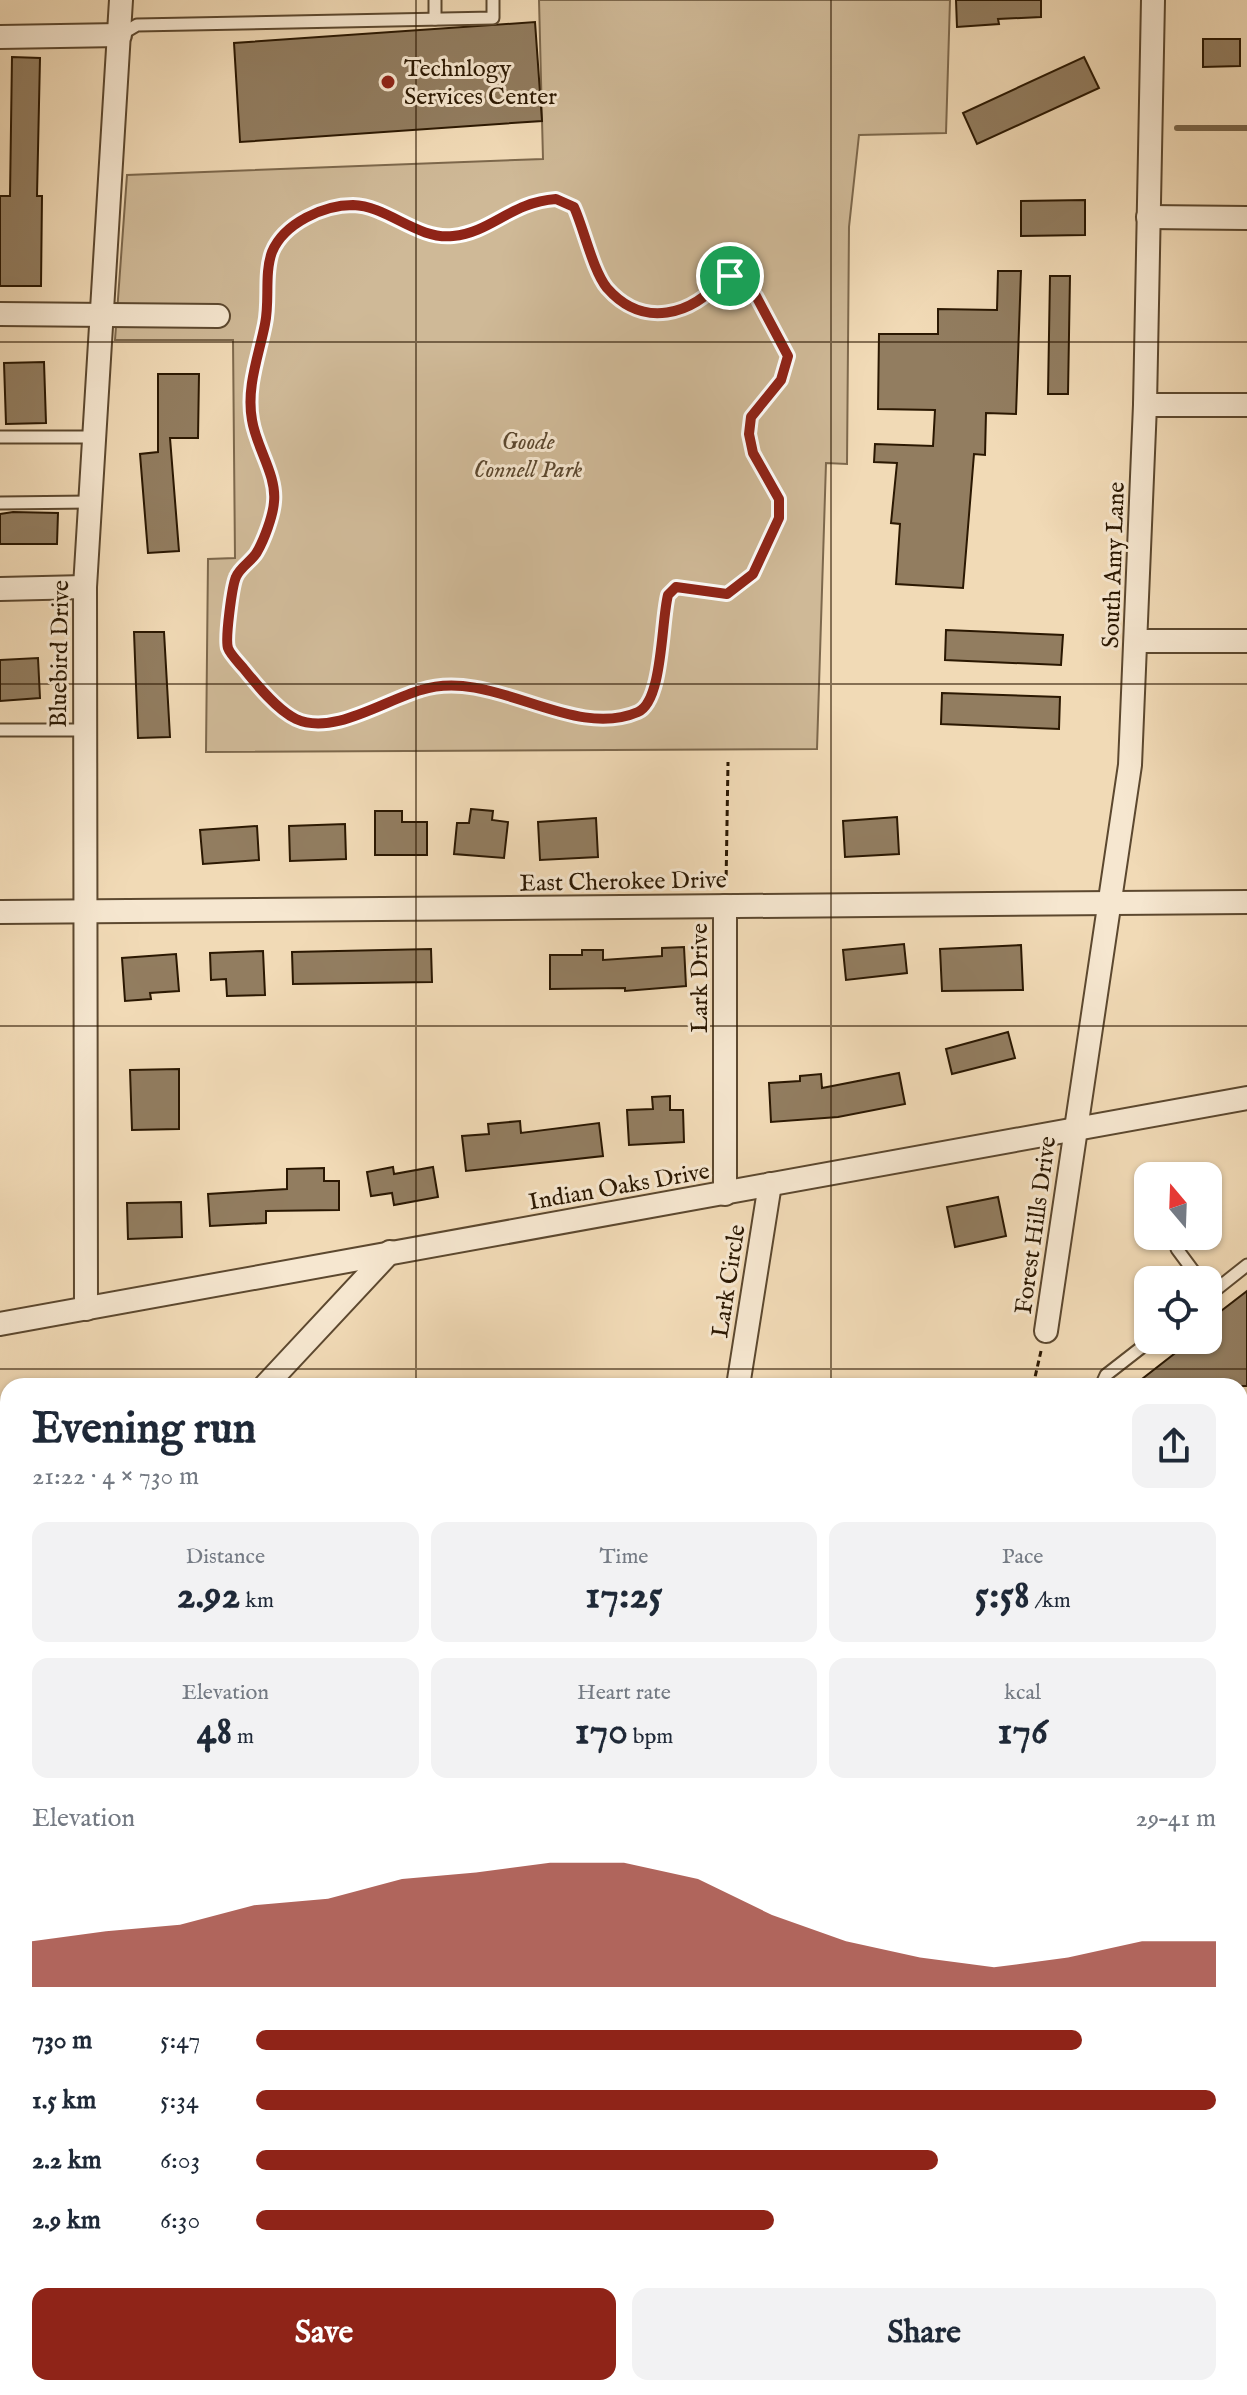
<!DOCTYPE html>
<meta charset="utf-8">
<style>
:root{--surface:#fff;--page:#f2f2f3;--text:#1f2937;--muted:#747a83;--accent:#8f2418}
body{margin:0;font-family:"IM FELL English",serif;background:var(--page);color:var(--text);height:100vh;display:flex;flex-direction:column;font-size:30px;white-space:nowrap}
*{box-sizing:border-box;margin:0}
p{font-size:26px;color:var(--muted)}
.icon{flex:none;width:44px;height:44px;fill:none;stroke:currentColor;stroke-width:2;stroke-linecap:round;stroke-linejoin:round}
.map{position:relative;flex:1;overflow:hidden}
.drawer{position:absolute;left:0px;top:1378px;width:1248px;height:1018px;display:flex;flex-direction:column;background:var(--surface);border-radius:24px 24px 0 0;box-shadow:0 2px 6px #0004}
.drawer>*{flex:none}
.needle{width:52px;rotate:341deg}
.fabs{position:absolute;left:1134px;top:1162px;display:grid;gap:16px}
.fabs a{display:grid;place-items:center;width:88px;height:88px;border-radius:16px;background:var(--surface);box-shadow:0 2px 6px #0004;font-size:40px}
.pin{position:absolute;display:grid;place-items:center;width:68px;height:68px;color:#fff;margin:-34px;border:4px solid #fff;border-radius:50%;box-shadow:0 2px 8px #0007}
.round{display:grid;place-items:center;flex:none;width:84px;height:84px;border-radius:16px;background:var(--page)}
.summary{display:flex;align-items:center;justify-content:space-between;height:136px;padding:0 32px}
h1{font-size:44px;font-weight:700;line-height:60px}
.figures{display:grid;grid-template-columns:repeat(3,1fr);gap:12px;height:136px;padding:8px 32px}
.figures div{display:grid;align-content:center;border-radius:16px;background:var(--page);text-align:center}
.figures b{font-size:40px;font-weight:700}
.figures small{font-size:22px;font-weight:400}
.figures p{font-size:22px}
.chart{height:224px;padding:16px 32px}
.chart p{display:flex;justify-content:space-between}
.chart svg{width:100%;height:144px;margin-top:8px;fill:var(--accent);opacity:.7}
.action{display:flex;gap:16px;margin-top:auto;padding:16px 32px}
.action a{flex:1;height:92px;border-radius:16px;background:var(--accent);color:#fff;font-size:32px;font-weight:700;line-height:92px;text-align:center}
.action a+a{background:var(--page);color:var(--text)}
ul{padding:0 32px;list-style:none;font-size:26px}
li{display:grid;grid-template-columns:128px 96px 1fr;align-items:center;height:60px}
li i{height:20px;border-radius:10px;background:var(--accent)}
.map>svg:first-child{display:block}
.green{fill:#cfb997;stroke:#7d684c;stroke-width:2}
.lines{fill:none;stroke-linecap:round;stroke-linejoin:round}
.stream{stroke:#7a6549;stroke-width:6}
.building{fill:#927d60;stroke:#2b1802;stroke-width:2}
.lane-casing{stroke:#5c482f;stroke-width:15}
.street-casing{stroke:#5c482f;stroke-width:26}
.path{stroke:#2b1802;stroke-width:3;stroke-dasharray:6 4;stroke-linecap:butt}
.lane{stroke:#f6e7d0;stroke-width:11}
.street{stroke:#f6e7d0;stroke-width:22}
.route-casing{stroke:#fff;stroke-width:16}
.route{stroke:#8f2418;stroke-width:10}
.grid{fill:none;stroke:#2b1802;stroke-width:2;stroke-opacity:0.55}
.poi-dot{fill:#8f2418;stroke:#f6e7d0;stroke-width:3}
.labels{text-anchor:middle;stroke-width:6;stroke-linejoin:round;paint-order:stroke}
.poi-label{font-size:24px;fill:#2b1802;stroke:#f6e7d0;text-anchor:start}
.park-label{font-size:24px;font-style:italic;fill:#5c482f;stroke:#f6e7d0}
.street-label{font-size:24px;fill:#2b1802;stroke:#f6e7d0}
</style>
<div class="map">
<svg width="1247" height="2395" viewBox="0 0 1247 2395">
<rect width="100%" height="100%" fill="#f1dab6"/>
<filter id="stains"><feTurbulence type="fractalNoise" baseFrequency=".0025" numOctaves="4"/><feColorMatrix values="0 0 0 0 .2 0 0 0 0 .09 0 0 0 0 .02 0 0 0 .5 -.17"/></filter>
<radialGradient id="worn" r=".72"><stop offset=".6" stop-color="#630" stop-opacity="0"/><stop offset="1" stop-color="#630" stop-opacity=".3"/></radialGradient>
<polygon class="green" points="539,0 950,0 946,133 859,135 849,227 847,464 826,463 817,749 206,752 208,559 235,558 233,340 115,340 127,175 543,159"/>
<g class="lines">
<polyline class="stream" points="1177,128 1247,128"/>
</g>
<g class="building">
<polygon points="956,0 1041,0 1041,17 998,19 999,24 957,27"/>
<polygon points="535,22 542,121 240,142 234,43"/>
<polygon points="1203,39 1240,39 1240,66 1203,67"/>
<polygon points="12,57 40,58 37,196 42,196 41,286 0,286 0,196 10,196"/>
<polygon points="1084,57 1099,88 977,144 963,113"/>
<polygon points="1085,200 1085,235 1021,236 1021,201"/>
<polygon points="998,271 1021,271 1016,414 986,413 985,455 974,454 963,588 896,584 900,524 891,523 897,463 874,462 875,444 933,446 935,410 878,409 879,334 938,334 938,309 997,310"/>
<polygon points="1050,276 1070,276 1068,394 1048,394"/>
<polygon points="44,362 46,423 6,424 4,363"/>
<polygon points="158,374 199,374 198,438 170,438 179,551 148,553 140,454 158,452"/>
<polygon points="13,512 58,513 57,544 0,544 0,514"/>
<polygon points="946,630 1063,635 1061,665 945,660"/>
<polygon points="134,632 164,632 170,737 138,738"/>
<polygon points="38,658 40,698 0,701 0,660"/>
<polygon points="942,693 1060,697 1059,729 941,724"/>
<polygon points="471,809 493,811 492,820 508,822 504,858 454,854 457,823 469,823"/>
<polygon points="375,811 402,811 402,822 427,822 427,855 375,855"/>
<polygon points="897,817 899,854 845,857 843,821"/>
<polygon points="596,818 598,857 540,860 538,822"/>
<polygon points="345,824 346,859 290,861 289,826"/>
<polygon points="257,826 259,860 203,864 200,830"/>
<polygon points="904,944 907,973 846,980 843,950"/>
<polygon points="1021,945 1023,990 942,991 940,949"/>
<polygon points="684,947 686,986 625,991 625,988 550,989 550,955 582,955 582,950 603,950 603,960 662,956 662,948"/>
<polygon points="431,949 432,982 293,984 292,952"/>
<polygon points="263,951 265,995 227,996 226,979 211,980 210,953"/>
<polygon points="176,954 179,991 150,993 151,999 125,1001 122,958"/>
<polygon points="1008,1032 1015,1058 952,1074 946,1049"/>
<polygon points="179,1069 179,1129 132,1130 130,1070"/>
<polygon points="899,1073 905,1104 838,1117 771,1122 769,1083 800,1081 800,1076 821,1074 822,1088"/>
<polygon points="670,1096 670,1110 683,1110 684,1142 629,1145 627,1110 653,1109 652,1097"/>
<polygon points="520,1121 521,1133 599,1123 603,1156 466,1171 462,1136 489,1134 488,1124"/>
<polygon points="393,1167 394,1174 433,1167 438,1197 394,1205 392,1193 371,1196 367,1172"/>
<polygon points="324,1168 324,1181 339,1181 339,1210 266,1211 266,1223 210,1226 208,1194 287,1189 287,1169"/>
<polygon points="998,1197 1006,1236 955,1247 947,1207"/>
<polygon points="181,1202 182,1237 128,1239 127,1203"/>
<polygon points="1247,1291 1247,1386 1133,1386 1192,1340 1208,1340 1208,1321"/>
</g>
<g class="lines">
<defs>
<g id="lane">
<polyline points="435,19 435,0"/>
<polyline points="120,35 137,25 493,18 493,0"/>
<polyline points="0,437 95,437"/>
<polyline points="0,503 91,502"/>
<polyline points="0,730 84,730"/>
<polyline points="1177,1249 1200,1280"/>
<polyline points="1208,1296 1247,1265"/>
<polyline points="1101,1386 1106,1375 1151,1340"/>
<polyline points="1240,1479 1247,1474"/>
<polyline points="1240,1567 1247,1576"/>
<polyline points="733,2388 733,2395"/>
</g>
<g id="street">
<polyline points="0,37 120,35"/>
<polyline points="1148,217 1247,218"/>
<polyline points="0,314 218,316"/>
<polyline points="1145,405 1247,405"/>
<polyline points="0,589 85,587"/>
<polyline points="1136,641 1247,641"/>
<polyline points="0,912 1247,902"/>
<polyline points="725,1194 725,906"/>
<polyline points="86,1309 85,587 121,0"/>
<polyline points="0,1324 1247,1098"/>
<polyline points="1046,1331 1130,765 1145,405 1153,0"/>
<polyline points="265,1386 390,1252"/>
<polyline points="738,1386 770,1184"/>
<polyline points="0,1837 8,1790"/>
<polyline points="0,2030 8,2030"/>
<polyline points="0,2342 8,2342"/>
<polyline points="275,2395 275,2388"/>
</g>
</defs>
<use href="#lane" class="lane-casing"/>
<use href="#street" class="street-casing"/>
<g class="path">
<path d="M556,199L574,207C584,228 593,271 607,288C643,330 692,315 724,277L741,278L756,296L788,356L781,380L751,417L749,434L753,453L779,499V518L753,574L727,594L676,587L668,595C661,623 663,701 638,712C581,737 521,690 466,684C413,677 342,740 296,719C277,710 256,684 244,669C239,663 230,654 228,648C224,636 232,589 236,577C240,567 252,561 257,552C264,540 273,516 274,502C277,475 256,447 252,420C246,387 259,356 265,324C270,301 264,275 272,252C284,223 324,204 353,205C388,207 417,240 453,236C492,232 512,202 556,199Z"/>
<polyline points="726,886 728,762"/>
<polyline points="1033,1386 1041,1351"/>
</g>
<use href="#lane" class="lane"/>
<use href="#street" class="street"/>
</g>
<g class="lines">
<defs>
<path id="route" d="M556,199L574,207C584,229 593,271 607,288C643,329 692,316 724,277L741,278L756,296L788,356L781,380L751,417L749,434L753,453L779,499V518L753,574L727,594L676,587L668,595C661,622 663,701 638,712C571,741 493,667 421,690C385,700 333,736 296,719C277,710 256,684 244,669C239,663 230,654 228,648C225,639 232,586 236,577C240,567 252,561 257,552C264,540 273,516 274,502C277,475 256,447 252,420C246,387 259,355 265,324C270,301 264,274 272,252C284,223 324,205 353,205C388,206 417,240 453,236C492,232 511,202 556,199Z"/>
</defs>
<use href="#route" class="route-casing"/>
<use href="#route" class="route"/>
</g>
<path class="grid" d="M416,0V1386M831,0V1386M0,342H1247M0,684H1247M0,1026H1247M0,1369H1247M0,1711H8M1240,1711H1247M0,2053H8M1240,2053H1247M416,2388V2395M831,2388V2395"/>
<circle class="poi-dot" cx="388" cy="82" r="8"/>
<g class="labels">
<g class="poi-label">
<text x="404" y="76">Technlogy<tspan x="404" dy="28">Services Center</tspan></text>
</g>
<g class="park-label">
<text x="528" y="449">Goode<tspan x="528" dy="28">Connell Park</tspan></text>
</g>
<g class="street-label">
<text transform="translate(1113 565) rotate(-88)" y="8">South Amy Lane</text>
<text transform="translate(59 654) rotate(-89)" y="8">Bluebird Drive</text>
<text transform="translate(623 881) rotate(-1)" y="8">East Cherokee Drive</text>
<text transform="translate(699 978) rotate(-90)" y="8">Lark Drive</text>
<text transform="translate(619 1186) rotate(-10)" y="8">Indian Oaks Drive</text>
<text transform="translate(1035 1225) rotate(-82)" y="8">Forest Hills Drive</text>
<text transform="translate(728 1281) rotate(-81)" y="8">Lark Circle</text>
</g>
</g>
<rect width="100%" height="100%" filter="url(#stains)"/>
<rect width="100%" height="100%" fill="url(#worn)"/>
</svg>
<div class="fabs">
<a><svg class="needle" viewBox="-14 -14 28 28"><path d="M0-13l5 13h-10z" fill="#e53935"/><path d="M0 13l5-13h-10z" fill="#747a83"/></svg></a>
<a><svg class="icon" aria-label="locate" viewBox="0 0 24 24"><circle cx="12" cy="12" r="6"/><path d="M12 2v4M12 18v4M2 12h4M18 12h4"/></svg></a>
</div>
<div class="pin" style="left:730px;top:276px;background:#1e9e55"><svg class="icon" aria-label="arrive" viewBox="0 0 24 24"><path d="M6 21V4h12l-3 4 3 4H6"/></svg></div>
<section class="drawer">
<div class="summary"><div><h1>Evening run</h1><p>21:22 · 4 × 730 m</p></div><a class="round"><svg class="icon" aria-label="share" viewBox="0 0 24 24"><path d="M12 15V3M7 8l5-5 5 5M5 13v7h14v-7"/></svg></a></div>
<div class="figures">
<div><p>Distance</p><b>2.92<small> km</small></b></div>
<div><p>Time</p><b>17:25</b></div>
<div><p>Pace</p><b>5:58<small> /km</small></b></div>
</div>
<div class="figures">
<div><p>Elevation</p><b>48<small> m</small></b></div>
<div><p>Heart rate</p><b>170<small> bpm</small></b></div>
<div><p>kcal</p><b>176</b></div>
</div>
<div class="chart"><p><span>Elevation</span>29–41 m</p>
<svg viewBox="0 0 160 44" preserveAspectRatio="none"><path d="M0 44V30L10 27L20 25L30 19L40 17L50 11L60 9L70 6L80 6L90 11L100 22L110 30L120 35L130 38L140 35L150 30L160 30V44z"/></svg>
</div>
<ul>
<li><b>730 m</b>5:47<i style="width:86%"></i></li>
<li><b>1.5 km</b>5:34<i style="width:100%"></i></li>
<li><b>2.2 km</b>6:03<i style="width:71%"></i></li>
<li><b>2.9 km</b>6:30<i style="width:54%"></i></li>
</ul>
<div class="action"><a>Save</a><a>Share</a></div>
</section>
</div>
